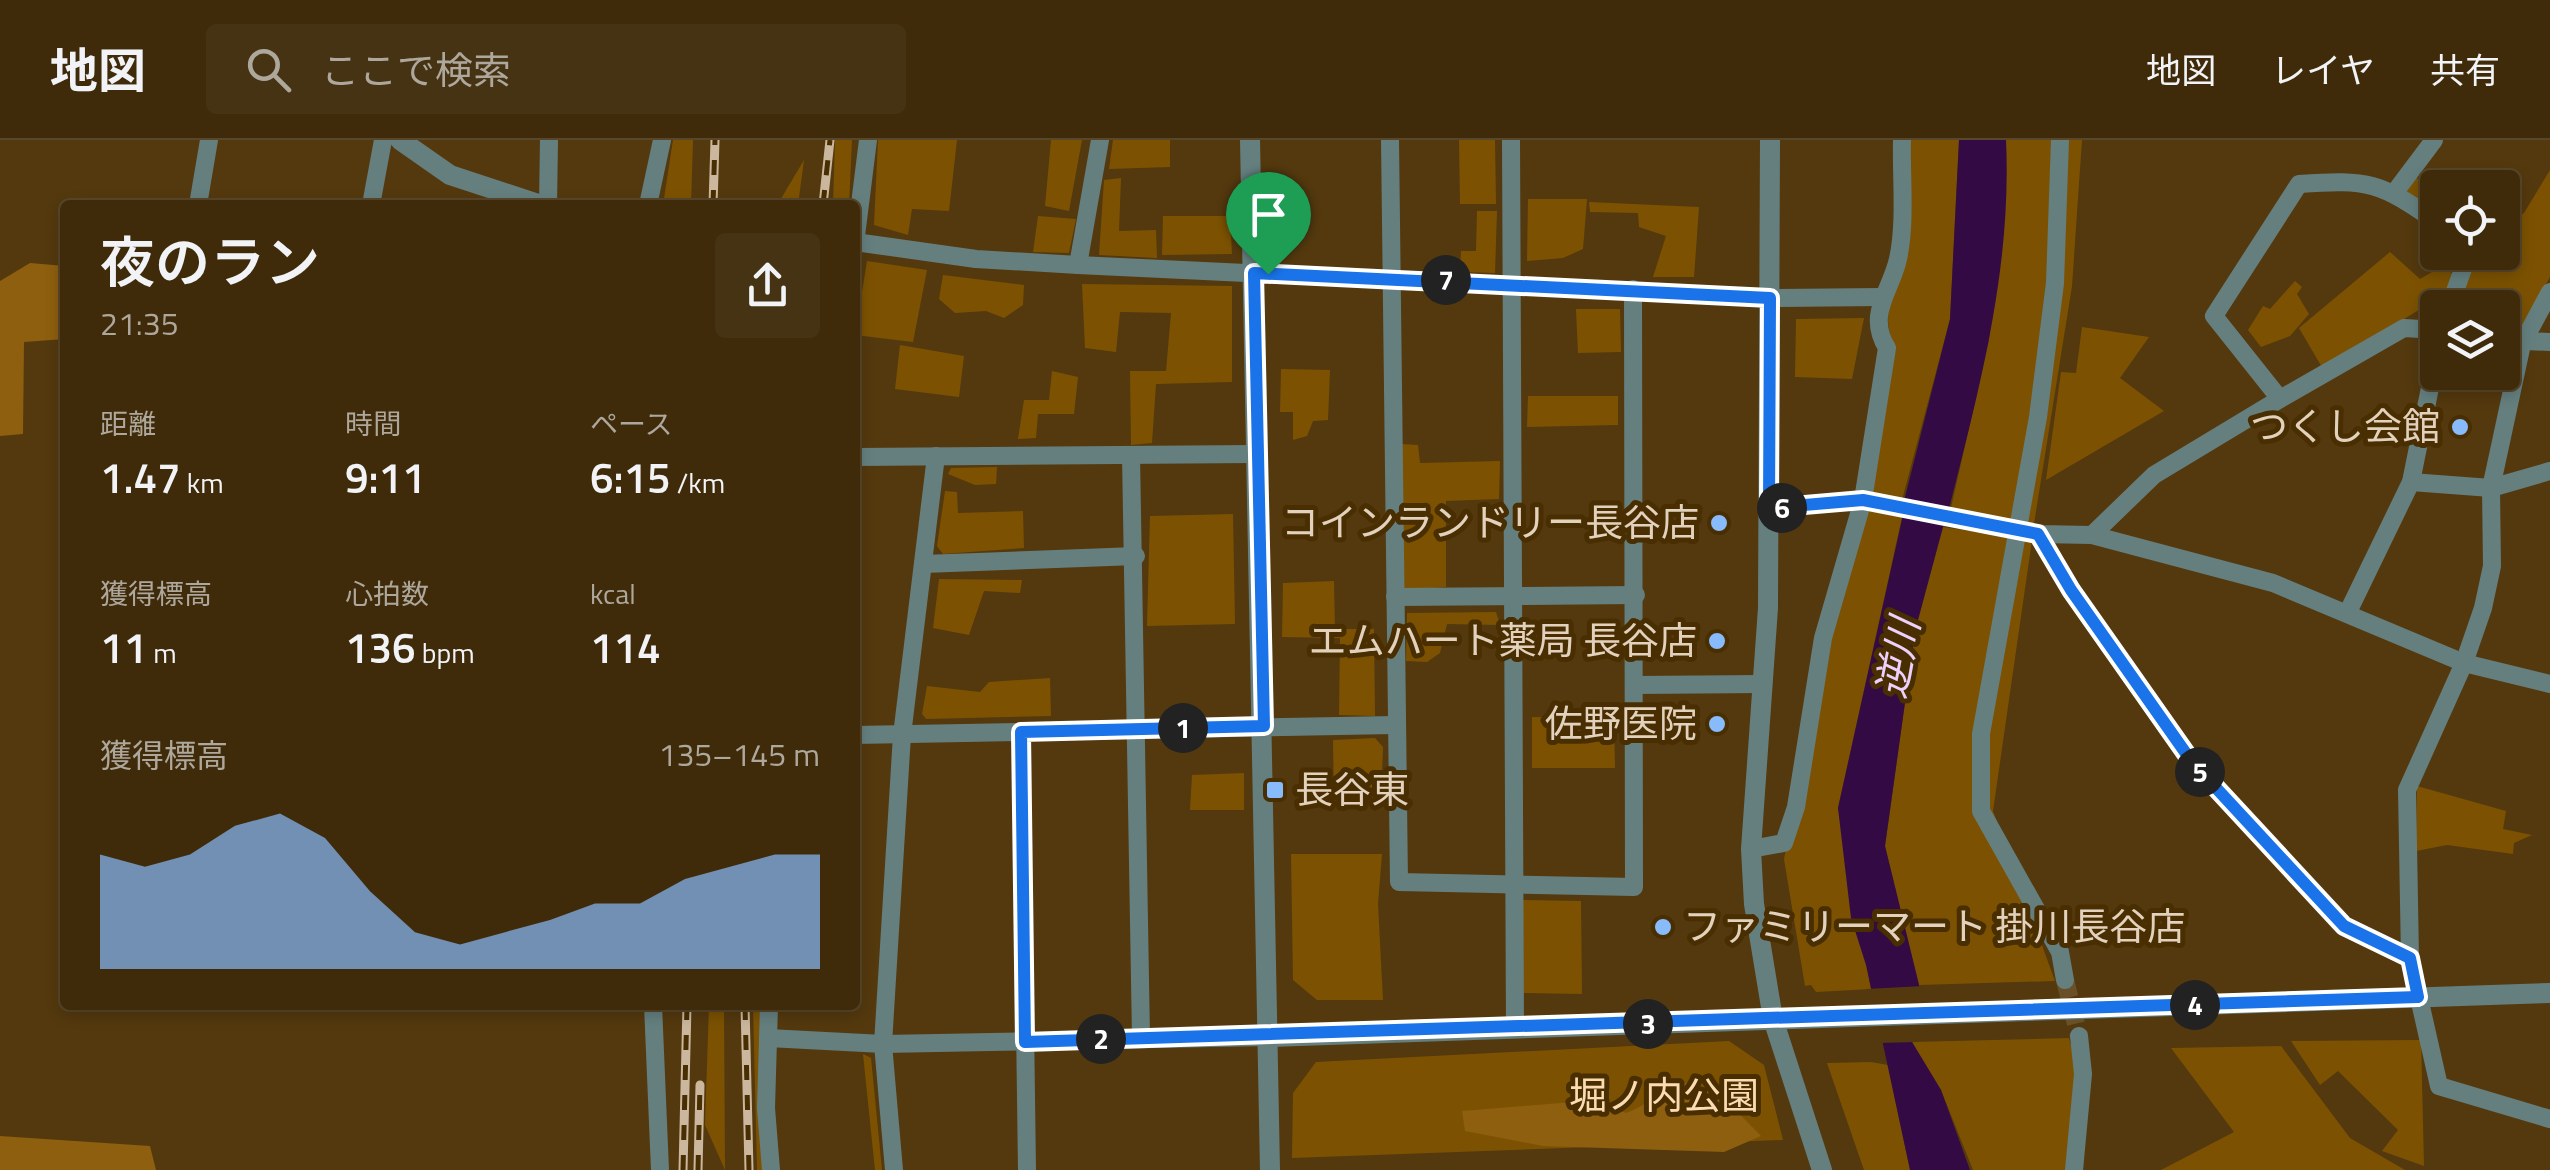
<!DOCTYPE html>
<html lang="ja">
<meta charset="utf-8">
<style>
:root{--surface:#3f2b0a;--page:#463313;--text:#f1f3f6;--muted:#ada79c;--line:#58472b;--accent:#87bbfb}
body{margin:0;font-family:"Titillium Web","Noto Sans JP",sans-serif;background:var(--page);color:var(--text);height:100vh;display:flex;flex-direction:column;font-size:38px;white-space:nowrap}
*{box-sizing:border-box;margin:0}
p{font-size:32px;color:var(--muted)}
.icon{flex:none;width:55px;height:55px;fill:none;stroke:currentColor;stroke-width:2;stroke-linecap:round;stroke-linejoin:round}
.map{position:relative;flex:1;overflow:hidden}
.details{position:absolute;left:60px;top:60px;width:800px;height:810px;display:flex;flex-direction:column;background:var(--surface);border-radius:10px;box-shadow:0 5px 15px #0003,0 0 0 2px var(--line)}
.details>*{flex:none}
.fabs{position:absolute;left:2420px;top:30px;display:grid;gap:20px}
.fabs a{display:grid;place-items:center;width:100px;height:100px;border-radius:10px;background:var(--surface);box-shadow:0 5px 15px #0003,0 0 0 2px var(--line);font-size:50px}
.pin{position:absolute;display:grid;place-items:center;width:85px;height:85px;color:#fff;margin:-102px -42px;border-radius:50% 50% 50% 0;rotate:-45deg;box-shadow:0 0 10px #0007}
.pin .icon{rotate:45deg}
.km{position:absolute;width:50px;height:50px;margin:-25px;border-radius:50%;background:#222;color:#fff;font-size:28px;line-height:50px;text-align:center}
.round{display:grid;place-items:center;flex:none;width:105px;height:105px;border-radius:10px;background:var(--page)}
.summary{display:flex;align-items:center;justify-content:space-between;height:170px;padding:0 40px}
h1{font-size:55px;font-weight:600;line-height:75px}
.figures{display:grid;grid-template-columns:repeat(3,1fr);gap:15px;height:170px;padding:10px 40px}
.figures div{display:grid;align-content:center}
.figures b{font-size:42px;font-weight:600}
.figures small{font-size:28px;font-weight:400}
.figures p{font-size:28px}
.chart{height:280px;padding:20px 40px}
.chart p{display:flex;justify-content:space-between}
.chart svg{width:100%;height:180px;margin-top:10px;fill:var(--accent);opacity:.7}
header{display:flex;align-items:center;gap:60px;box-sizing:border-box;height:140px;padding:0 50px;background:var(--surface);border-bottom:2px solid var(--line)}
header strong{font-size:48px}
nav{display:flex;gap:55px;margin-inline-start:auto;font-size:35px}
.search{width:700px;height:90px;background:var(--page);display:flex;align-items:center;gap:25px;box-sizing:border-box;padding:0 35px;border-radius:10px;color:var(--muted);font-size:38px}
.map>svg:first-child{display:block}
.green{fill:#7c5202}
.forest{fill:#8d5f0f}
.water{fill:#340a44}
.pier{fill:#54390e}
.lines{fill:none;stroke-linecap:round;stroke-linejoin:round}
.minor-tunnel{stroke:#695028;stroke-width:18;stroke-dasharray:18 9;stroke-linecap:butt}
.minor{stroke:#657f7f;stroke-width:18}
.tertiary{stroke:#657f7f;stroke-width:20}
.rail-casing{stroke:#cab79e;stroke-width:9}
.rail{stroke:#492e01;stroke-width:5;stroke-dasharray:15;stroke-linecap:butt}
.route-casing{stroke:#fff;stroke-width:20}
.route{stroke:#1a73e8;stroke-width:12}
.poi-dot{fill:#87bbfb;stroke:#492e01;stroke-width:4}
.labels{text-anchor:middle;stroke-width:10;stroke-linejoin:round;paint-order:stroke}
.poi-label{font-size:38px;fill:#e2d1bc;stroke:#492e01;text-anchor:end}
.park-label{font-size:38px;fill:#fbdbb1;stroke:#492e01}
.water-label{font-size:40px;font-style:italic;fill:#edd1fc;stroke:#492e01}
</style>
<header>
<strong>地図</strong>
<div class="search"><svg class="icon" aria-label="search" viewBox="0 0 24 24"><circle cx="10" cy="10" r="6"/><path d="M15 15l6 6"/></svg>ここで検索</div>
<nav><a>地図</a><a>レイヤ</a><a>共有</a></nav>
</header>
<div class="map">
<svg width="2550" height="1030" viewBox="0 0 2550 1030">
<rect width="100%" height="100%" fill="#54390e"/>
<g class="green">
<polygon points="673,0 693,0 691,65 663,65"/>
<polygon points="835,0 852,0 849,65 833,65"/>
<polygon points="878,0 957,0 949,71 912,69 908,95 874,85"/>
<polygon points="1051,0 1082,0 1069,71 1045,66"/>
<polygon points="1113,0 1170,0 1170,27 1109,29"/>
<polygon points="1459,0 1495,0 1496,64 1460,64"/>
<path d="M1911,0H1959L1950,179L1902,360L1872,354L1895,206C1877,171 1899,152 1906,118C1913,81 1909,38 1911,0Z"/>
<polygon points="2006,0 2082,0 2072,146 2033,390 1950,372 1989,200"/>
<polygon points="804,20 798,65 776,65 779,62"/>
<polygon points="2550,30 2550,137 2518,193 2503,195 2502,168 2456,168 2478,113 2502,112 2503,86 2524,73"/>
<polygon points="2415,37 2437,52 2437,77 2403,54"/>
<polygon points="1121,38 1119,91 1156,90 1157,118 1099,115 1104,40"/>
<polygon points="1528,59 1587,59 1583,109 1563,118 1527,121"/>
<polygon points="1589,62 1699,67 1694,137 1653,137 1666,96 1639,87 1638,73 1590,72"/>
<polygon points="1477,71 1497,71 1495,133 1460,132 1461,111 1476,111"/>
<polygon points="1038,76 1076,79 1069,113 1033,112"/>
<polygon points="1163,76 1230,76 1232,114 1162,115"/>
<polygon points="2390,112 2420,139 2444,125 2454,136 2443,155 2323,229 2299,188"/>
<polygon points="867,121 927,130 913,202 855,195"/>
<polygon points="943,135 1024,145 1023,165 1004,178 986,171 955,173 939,159"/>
<polygon points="2295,141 2302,147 2297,154 2309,174 2290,196 2261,207 2248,190 2263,166 2270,169"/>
<polygon points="1082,144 1232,146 1232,242 1156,244 1152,303 1131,305 1130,231 1166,231 1171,173 1120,172 1116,212 1085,208"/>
<polygon points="1576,169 1620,169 1621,212 1578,213"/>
<polygon points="1864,178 1852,239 1795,237 1796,179"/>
<polygon points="2082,187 2149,197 2120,238 2164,271 2046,340 2061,232 2076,233"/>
<polygon points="900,205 964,216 959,257 895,249"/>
<polygon points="1281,229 1330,230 1328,280 1313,281 1307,296 1293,300 1293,272 1280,272"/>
<polygon points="1052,231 1078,237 1074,274 1038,274 1036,298 1018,299 1024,260 1049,260"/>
<polygon points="1528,256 1618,256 1618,285 1527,287"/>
<polygon points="1401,304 1418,305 1420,323 1500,321 1499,359 1446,361 1446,447 1407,450 1402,446"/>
<polygon points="997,327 996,344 975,345 948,334 951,328"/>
<polygon points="945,351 957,352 958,373 1023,371 1024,408 943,414 937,406"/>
<polygon points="1865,370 1902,377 1838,668 1871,849 1816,852 1811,845 1805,846 1784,719 1827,501"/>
<polygon points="1233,374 1235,484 1147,486 1150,376"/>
<polygon points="1943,387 2032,400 1993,671 2055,841 1919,845 1885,706 1915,491"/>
<polygon points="939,439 1022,440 1020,453 984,451 969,495 933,488"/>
<polygon points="1334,441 1335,489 1374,489 1375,576 1339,575 1340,498 1282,497 1283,443"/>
<polygon points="1496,472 1500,485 1447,484 1440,513 1427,522 1406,521 1407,473"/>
<polygon points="1050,538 1051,576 926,579 922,574 927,546 980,552 989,542"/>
<polygon points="1532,577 1614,579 1615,628 1532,628"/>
<polygon points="1375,598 1383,607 1381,659 1334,661 1333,600"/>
<polygon points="1244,633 1244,670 1190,670 1192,635"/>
<polygon points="2417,646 2506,671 2503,689 2532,695 2514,703 2513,714 2447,705 2416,711"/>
<polygon points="1291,714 1382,714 1378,764 1383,860 1317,860 1293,840"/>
<polygon points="1522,760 1581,761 1582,854 1523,853"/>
<polygon points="709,865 724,865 725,1030 705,985"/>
<polygon points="753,865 760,865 767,1030 757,1030"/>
<polygon points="2069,898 2086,963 2083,1030 1973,1030 1941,950 1912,902"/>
<polygon points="2421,900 2424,1026 2382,1011 2398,990 2338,931 2320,945 2291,901"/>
<polygon points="1729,901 1764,925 1783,1000 1292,1018 1293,953 1316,922"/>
<polygon points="2281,906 2350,998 2405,1030 2161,1030 2234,992 2171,908"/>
<polygon points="863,914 871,918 882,1030 875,1030"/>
<polygon points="1871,922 1888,925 1910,1030 1864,1030 1827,923"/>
</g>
<g class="forest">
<polygon points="30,123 65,126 65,199 24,202 23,294 0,296 0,141"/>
<path d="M1690,942L1724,958L1761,996L1724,1012L1543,1006L1465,991L1462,971L1596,960L1626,973C1651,964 1663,946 1690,942Z"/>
<polygon points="0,996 150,1006 156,1030 0,1030"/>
</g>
<g class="water">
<path d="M1959,0H2006C2012,127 1980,246 1949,369L1904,361L1950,179Z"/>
<polygon points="1903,375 1944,383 1915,491 1885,706 1919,845 1912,902 1941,950 1970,1030 1910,1030 1866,825 1851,778 1838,668"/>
</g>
<polygon class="pier" points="1924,846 1918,902 1878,903 1866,849"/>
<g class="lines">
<polyline class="minor-tunnel" points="2065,840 2079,896"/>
<g class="minor">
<polyline points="1390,0 1399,742 1634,747 1633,149"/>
<polyline points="1511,0 1515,888"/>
<polyline points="2060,0 2055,143 2038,277 1981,594 1981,671 2060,812 2065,840"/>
<polyline points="2395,52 2434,0"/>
<polyline points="198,65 209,0"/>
<polyline points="371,65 383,0"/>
<polyline points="548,65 549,0"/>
<polyline points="648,65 662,0"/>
<polyline points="855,102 976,119 1078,125 1770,158 1881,157"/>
<polyline points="855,104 868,0"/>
<polyline points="1078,125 1100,0"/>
<polyline points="2550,152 2522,204 2491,348 2492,426 2483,468 2464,523 2407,650 2410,818 2439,946 2550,979"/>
<polyline points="2449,168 2469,112"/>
<polyline points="2502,200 2550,202"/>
<path d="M2280,259L2214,176L2299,44C2369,39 2380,42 2438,83"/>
<polyline points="1131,315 1141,898"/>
<polyline points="855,317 1256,314"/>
<polyline points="2411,342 2491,348 2550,331"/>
<polyline points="1769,368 1863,360 2038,394 2092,395 2273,443 2464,523 2550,544"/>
<polyline points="2038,394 2071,450 2192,623 2345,786 2410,818"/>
<polyline points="2092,395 2154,335 2280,259 2404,188 2438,190"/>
<polyline points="923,424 1136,416"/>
<polyline points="1395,457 1636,455"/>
<polyline points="2348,472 2411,342 2438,208"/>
<polyline points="1635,545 1763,544"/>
<polyline points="1021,592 1027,1030"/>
<polyline points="855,595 1394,585"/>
<path d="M1751,709L1784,703L1796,667L1823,498L1863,360L1887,208C1866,174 1891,151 1898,119C1906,82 1901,38 1902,0"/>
<polyline points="653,865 660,1030"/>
<polyline points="769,865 766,968 771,1030"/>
<polyline points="768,898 883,904 1268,897"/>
<polyline points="894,1030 883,904 902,595 936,316"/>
<polyline points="2074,1030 2083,934 2079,896"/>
</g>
<g class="tertiary">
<polyline points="400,0 450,35 541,65"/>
<polyline points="1250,0 1270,1030"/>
<polyline points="1770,0 1768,468 1751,709 1754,764 1773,879 1822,1030"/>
<polyline points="1268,897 2550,853"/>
</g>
<defs>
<g id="rail">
<polyline points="713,65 715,0"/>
<polyline points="823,65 830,0"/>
<polyline points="745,865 749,1030"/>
<polyline points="683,1030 687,865"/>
<polyline points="698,1030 700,945"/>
</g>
</defs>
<use href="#rail" class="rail-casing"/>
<use href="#rail" class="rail"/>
</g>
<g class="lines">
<defs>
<polygon id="route" points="1254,133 1770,158 1769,368 1863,360 2038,394 2071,450 2192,622 2344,786 2410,818 2418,857 1025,902 1021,592 1264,586"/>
</defs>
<use href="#route" class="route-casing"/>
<use href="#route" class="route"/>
</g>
<g class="poi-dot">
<circle cx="2460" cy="287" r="10"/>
<circle cx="1719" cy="383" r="10"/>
<circle cx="1717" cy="501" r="10"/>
<circle cx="1717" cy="584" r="10"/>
<rect x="1265" y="640" width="20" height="20" rx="5"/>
<circle cx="1663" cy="787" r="10"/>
</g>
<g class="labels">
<g class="poi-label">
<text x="2440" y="300">つくし会館</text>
<text x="1699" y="396">コインランドリー長谷店</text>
<text x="1697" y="514">エムハート薬局 長谷店</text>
<text x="1697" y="597">佐野医院</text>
<text x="1295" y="663" text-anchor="start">長谷東</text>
<text x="1683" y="800" text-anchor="start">ファミリーマート 掛川長谷店</text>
</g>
<g class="park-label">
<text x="1664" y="969">堀ノ内公園</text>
</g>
<g class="water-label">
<text transform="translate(1898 518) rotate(-79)" y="14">逆川</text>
</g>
</g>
</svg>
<div class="fabs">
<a><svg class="icon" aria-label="locate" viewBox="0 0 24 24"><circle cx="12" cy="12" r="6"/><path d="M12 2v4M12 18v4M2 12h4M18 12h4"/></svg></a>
<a><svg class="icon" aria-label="layers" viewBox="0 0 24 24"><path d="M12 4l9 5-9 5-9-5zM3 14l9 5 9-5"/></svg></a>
</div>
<div class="pin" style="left:1268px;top:134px;background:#1e9e55"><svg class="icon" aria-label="arrive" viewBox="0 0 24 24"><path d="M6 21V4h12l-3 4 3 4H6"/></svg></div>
<b class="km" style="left:1183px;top:588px">1</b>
<b class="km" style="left:1101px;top:899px">2</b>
<b class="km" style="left:1648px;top:884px">3</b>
<b class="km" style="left:2195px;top:865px">4</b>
<b class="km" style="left:2200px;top:632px">5</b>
<b class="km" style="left:1782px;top:368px">6</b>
<b class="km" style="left:1446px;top:140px">7</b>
<section class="details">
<div class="summary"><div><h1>夜のラン</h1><p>21:35</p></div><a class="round"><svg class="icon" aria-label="share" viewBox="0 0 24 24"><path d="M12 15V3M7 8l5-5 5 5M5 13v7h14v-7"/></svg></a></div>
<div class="figures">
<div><p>距離</p><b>1.47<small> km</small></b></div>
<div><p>時間</p><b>9:11</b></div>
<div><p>ペース</p><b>6:15<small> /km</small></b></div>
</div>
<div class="figures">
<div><p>獲得標高</p><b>11<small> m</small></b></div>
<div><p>心拍数</p><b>136<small> bpm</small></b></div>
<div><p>kcal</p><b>114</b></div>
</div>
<div class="chart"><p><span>獲得標高</span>135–145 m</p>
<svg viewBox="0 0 160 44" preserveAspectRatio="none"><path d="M0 44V16L10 19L20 16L30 9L40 6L50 12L60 25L70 35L80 38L90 35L100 32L110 28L120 28L130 22L140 19L150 16L160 16V44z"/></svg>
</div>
</section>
</div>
